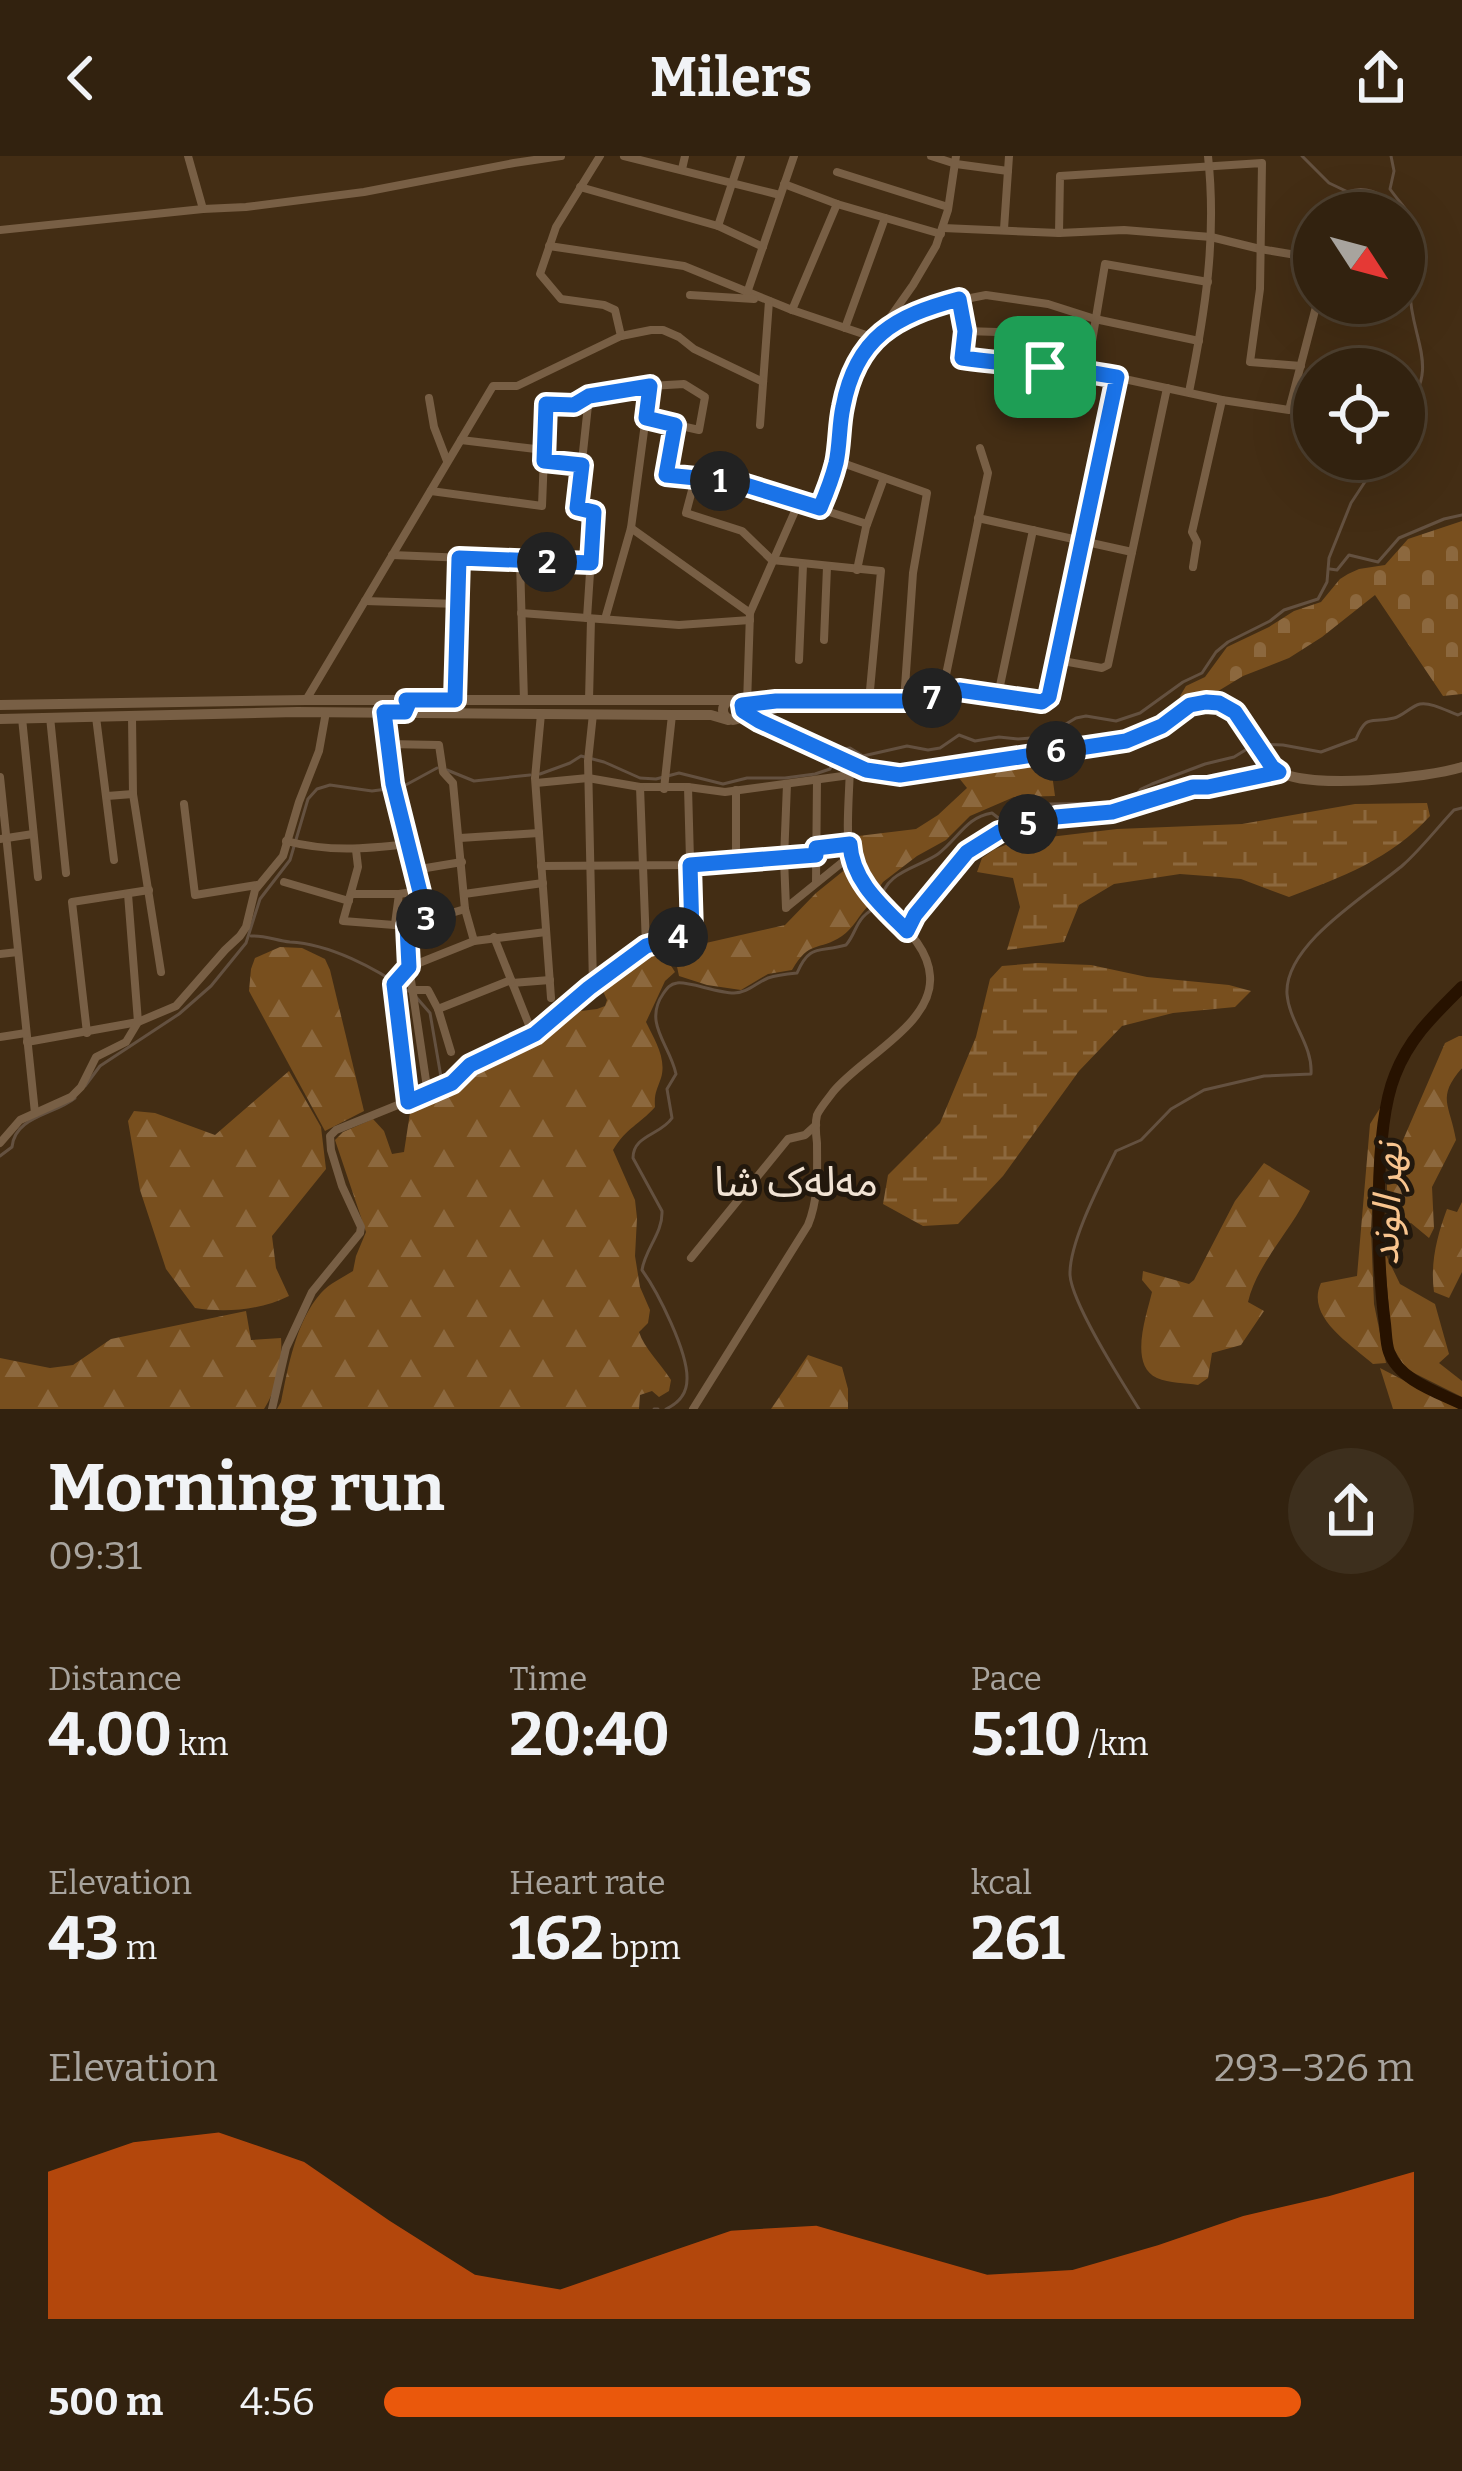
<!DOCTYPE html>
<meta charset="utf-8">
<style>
:root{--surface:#32220f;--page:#3d2f1d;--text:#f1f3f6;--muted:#a8a49e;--line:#4d3f2f;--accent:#ea580c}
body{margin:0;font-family:Bitter,"Noto Sans Arabic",serif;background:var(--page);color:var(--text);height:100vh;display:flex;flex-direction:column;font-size:45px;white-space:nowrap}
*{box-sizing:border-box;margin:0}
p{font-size:39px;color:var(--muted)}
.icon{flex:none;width:66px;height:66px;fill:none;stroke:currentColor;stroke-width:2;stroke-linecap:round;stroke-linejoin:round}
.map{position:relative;height:1253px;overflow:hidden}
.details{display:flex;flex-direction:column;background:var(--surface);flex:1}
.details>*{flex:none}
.needle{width:78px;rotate:126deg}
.tools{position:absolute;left:1293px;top:36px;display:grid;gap:24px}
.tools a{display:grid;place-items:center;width:132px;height:132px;border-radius:50%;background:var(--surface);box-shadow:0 12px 48px #0002,0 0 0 3px var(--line);font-size:60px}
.pin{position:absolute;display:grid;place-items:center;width:102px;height:102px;color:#fff;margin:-51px;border-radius:24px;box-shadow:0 6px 18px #0006}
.km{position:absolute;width:60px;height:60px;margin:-30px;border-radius:50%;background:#222;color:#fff;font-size:33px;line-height:60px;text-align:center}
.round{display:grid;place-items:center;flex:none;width:126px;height:126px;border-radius:63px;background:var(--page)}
.headline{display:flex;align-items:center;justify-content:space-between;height:204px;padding:0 48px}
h1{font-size:66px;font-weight:700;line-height:90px}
.stats{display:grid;grid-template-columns:repeat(3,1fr);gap:18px;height:204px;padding:12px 48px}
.stats div{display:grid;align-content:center}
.stats b{font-size:60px;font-weight:700}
.stats small{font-size:33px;font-weight:400}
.stats p{font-size:33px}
.chart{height:336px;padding:24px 48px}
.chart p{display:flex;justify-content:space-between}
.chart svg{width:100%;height:216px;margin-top:12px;fill:var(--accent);opacity:.7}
ul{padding:0 48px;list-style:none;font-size:39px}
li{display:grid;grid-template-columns:192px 144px 1fr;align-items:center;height:90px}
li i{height:30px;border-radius:15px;background:var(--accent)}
header{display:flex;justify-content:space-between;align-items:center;height:156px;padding:0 48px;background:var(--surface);font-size:54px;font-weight:700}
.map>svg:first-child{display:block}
.forest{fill:url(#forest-firs)}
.wetland{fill:url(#wetland-marsh)}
.cemetery{fill:url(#cemetery-stones)}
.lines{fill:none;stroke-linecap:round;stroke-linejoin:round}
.stream{stroke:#645140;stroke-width:3}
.river{stroke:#271200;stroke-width:12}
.street{stroke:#785f45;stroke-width:8}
.secondary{stroke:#785f45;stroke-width:10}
.route-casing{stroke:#fff;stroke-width:24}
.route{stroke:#1a73e8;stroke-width:15}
.labels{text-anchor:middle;stroke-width:10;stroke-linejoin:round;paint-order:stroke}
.water-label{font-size:39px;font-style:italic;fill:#f9c58f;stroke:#22180d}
.quarter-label{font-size:42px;fill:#f1e3d4;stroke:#22180d}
</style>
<header><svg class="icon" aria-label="back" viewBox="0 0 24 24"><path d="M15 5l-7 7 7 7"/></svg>Milers<svg class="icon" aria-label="share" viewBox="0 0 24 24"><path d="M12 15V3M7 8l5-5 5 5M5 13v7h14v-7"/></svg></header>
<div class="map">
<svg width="1462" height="1253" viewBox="0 0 1462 1253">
<defs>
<pattern id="forest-firs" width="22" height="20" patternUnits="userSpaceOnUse" patternTransform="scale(3)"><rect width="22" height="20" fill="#784f1e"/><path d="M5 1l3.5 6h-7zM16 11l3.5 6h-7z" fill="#8c683e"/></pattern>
<pattern id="wetland-marsh" width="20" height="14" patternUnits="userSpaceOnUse" patternTransform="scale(3)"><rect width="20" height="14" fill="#784f1e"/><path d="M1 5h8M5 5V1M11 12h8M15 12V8" fill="none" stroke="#8c683e"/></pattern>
<pattern id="cemetery-stones" width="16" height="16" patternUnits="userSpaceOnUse" patternTransform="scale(3)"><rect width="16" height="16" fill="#784f1e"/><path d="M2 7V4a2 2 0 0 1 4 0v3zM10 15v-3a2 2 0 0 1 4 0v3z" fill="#8c683e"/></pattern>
</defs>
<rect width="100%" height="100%" fill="#432d14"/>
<g class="forest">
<polygon points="1025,610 1051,611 1055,640 1014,641 970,660 946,684 917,700 883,726 876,736 857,709 850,681 916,673 938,659 967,632 959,622"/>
<path d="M847,712L860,729L869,749C859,759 853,773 842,780C818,796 810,783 792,814L768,818L741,834L707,829L679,820L676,806L684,792L785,769L816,737Z"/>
<polygon points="280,791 302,792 325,803 330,814 364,955 325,975 249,835 251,813 255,802"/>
<path d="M661,794L675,816L665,825L646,866C654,883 667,902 661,922C657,934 654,937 655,951C639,969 627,971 613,994L635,1044L637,1062L635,1100L640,1131L650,1154L648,1167L639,1176C644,1192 661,1208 671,1224L669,1235L659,1241L652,1235L640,1239L639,1253H277L281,1246C288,1211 296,1165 321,1137C330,1127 342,1122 353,1115L356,1100L366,1076L335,984L343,976L373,963L384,975L392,998L404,996L411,950L536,890L573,856L597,853L605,850L607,844L601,831C614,813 640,801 661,794Z"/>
<path d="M1459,880H1462V912C1436,942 1450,948 1456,984L1432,1031L1434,1072L1429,1082L1411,1067L1387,1071V1021L1445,887Z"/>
<path d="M289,915L321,971L326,1013L272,1080L276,1112L289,1140C261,1154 226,1157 195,1152L166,1113L140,1034L128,965L134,955L155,957L215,979Z"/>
<path d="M1380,952L1382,966L1375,1003L1371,1073L1374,1148L1386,1207L1373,1208C1351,1188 1305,1161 1321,1127L1357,1120L1370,968Z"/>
<path d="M1264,1007L1310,1035C1292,1074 1257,1107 1248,1146L1264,1155L1241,1189L1212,1197L1208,1222L1198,1229C1186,1227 1169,1227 1157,1222C1128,1209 1147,1158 1152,1136L1142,1124L1143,1115L1189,1128L1194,1124L1235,1045Z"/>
<path d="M1462,1046V1116L1449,1142L1434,1136C1430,1107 1437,1080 1447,1053L1457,1056Z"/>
<polygon points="1384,1095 1400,1128 1435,1148 1449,1198 1439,1207 1462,1225 1462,1241 1406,1213 1392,1190"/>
<path d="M246,1155L251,1184L281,1182C283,1203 276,1236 264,1253H0V1202L50,1212L73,1209L111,1183Z"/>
<polygon points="808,1199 842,1211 848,1233 848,1253 771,1253"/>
<polygon points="1380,1212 1459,1253 1393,1253"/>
</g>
<g class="wetland">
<path d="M1427,647L1430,660C1391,703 1342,721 1289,741L1241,723L1220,721L1180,718L1114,728L1079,749L1064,786L1007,794L1020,751L1013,722L977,716L982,702L995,693L1016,685L1117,673L1242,668L1355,648Z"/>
<polygon points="1038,807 1091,809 1147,821 1229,829 1251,835 1235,851 1173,857 1122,870 1079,915 1003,1020 958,1068 923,1070 883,1048 888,1019 940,967 976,881 990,823 1002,810"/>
</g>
<polygon class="cemetery" points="1462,365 1462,538 1443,540 1375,439 1322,481 1289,502 1243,520 1210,540 1184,546 1180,540 1186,530 1205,521 1227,491 1269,471 1294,455 1321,446 1340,423 1348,418 1359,413 1385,409 1408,383"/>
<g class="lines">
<g class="stream">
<path d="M1302,0L1329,27L1348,36C1369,28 1383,41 1402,52"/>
<path d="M1391,0L1394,15L1390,33C1399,46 1412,59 1419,72C1423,82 1425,99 1421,110C1417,120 1410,124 1410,135C1410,181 1442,213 1404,254"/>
<polyline points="1330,413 1337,414 1349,399 1378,406 1399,382 1444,363 1462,359"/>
<path d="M1261,588L1283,589L1321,596L1356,583C1367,557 1370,568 1394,562C1403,560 1411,550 1420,548C1431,546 1447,555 1458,559L1462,557"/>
<polyline points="838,594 850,592 863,600 907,590 928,594 940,592 959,579 975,585 999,581 1018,583 1044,581 1076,562 1086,560 1116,565 1140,557 1183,526 1202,517 1216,496 1228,486 1270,465 1284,454 1318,443 1327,426 1329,402 1351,347 1380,303"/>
<polyline points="447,614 474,625 530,619"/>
<polyline points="540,618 570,607 581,600 604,606 640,622 656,623 679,617 723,628 747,622 785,622 815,618 830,613 834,603"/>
<path d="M251,780C265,779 277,785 290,786C330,788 375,812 408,835"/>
<polyline points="416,841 430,857 441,921"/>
<polyline points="85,930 100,910 179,858 211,830 246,787 260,743 290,704 308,643 317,633 330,629 372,635 402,631 437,612"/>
<path d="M0,1000L12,991C15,960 54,959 75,942"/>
<polyline points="654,1253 658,1253"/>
<path d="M666,1253C679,1247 687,1238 687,1223C688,1196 658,1136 642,1114C645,1093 663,1077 662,1055L633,1002C633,979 661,979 672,962L667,933L676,918C670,889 643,867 663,838C667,832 670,828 677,827C688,825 717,837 734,837C747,837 756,827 768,822C777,819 787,818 797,817C810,787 819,797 846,789C854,780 855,770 863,761C869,754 876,753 881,746C883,716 918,712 938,698C958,683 966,661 992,657L1001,664H1010L1028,652L1050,648L1118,647L1133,643L1141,633L1152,628L1205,608L1234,601L1252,590"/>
<path d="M1139,1253C1122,1226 1072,1148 1070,1119C1069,1086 1101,1026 1116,995L1141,984L1171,953L1204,934L1264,920L1311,918C1313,889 1289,866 1287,838C1284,788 1369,738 1403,709C1421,693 1437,672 1454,654L1462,652"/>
</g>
<path class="river" d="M1462,831C1434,859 1410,881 1395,919C1373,973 1377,1109 1385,1168C1386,1176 1386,1188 1389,1196C1399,1224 1437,1236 1462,1248"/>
<g class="street">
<polyline points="188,0 203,53"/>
<polyline points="600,0 556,71 540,118 561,143 604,149 615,154 621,180"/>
<polyline points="624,0 780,39"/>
<polyline points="741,0 718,70 763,91"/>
<polyline points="931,0 956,8 1008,15"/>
<polyline points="682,13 685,0"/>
<polyline points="837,16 948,51"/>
<polyline points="784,28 837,48 941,78"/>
<polyline points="580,31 718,70"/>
<polyline points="943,72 1059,77 1124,74 1211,81 1260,93 1314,102"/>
<polyline points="1004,73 1009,0"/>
<polyline points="0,74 203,53 246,51 364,36 514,7 561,0"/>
<polyline points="1059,77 1060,20 1262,7 1260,133 1250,206 1301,210"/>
<polyline points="549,90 684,110 792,154 875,182"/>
<polyline points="747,137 794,0"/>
<polyline points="690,139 754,143"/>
<polyline points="959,143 965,175 962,202 1038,212 1087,215 1222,244 1289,254 1317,147"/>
<polyline points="792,154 837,48"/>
<polyline points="845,172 885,62"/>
<polyline points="883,174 940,148 986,139 1048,148 1095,163 1199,185"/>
<polyline points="965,175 997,176 1046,186"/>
<polyline points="1087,215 1105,108 1208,126"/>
<path d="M1189,236C1205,157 1217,82 1208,0"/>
<polyline points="429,242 434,271 447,305"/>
<polyline points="585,242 650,230 684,228 705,241 699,274 646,262"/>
<polyline points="1291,247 1314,250"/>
<polyline points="675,269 666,319 736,326 867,368"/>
<polyline points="760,269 769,145"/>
<polyline points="461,284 544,294"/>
<polyline points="544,305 582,309"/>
<polyline points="837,305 927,337 913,417 904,545"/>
<polyline points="695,323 686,357 742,375 772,404 881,415 869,545"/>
<polyline points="431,335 542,350 546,248 588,250"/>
<polyline points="821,353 837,305 841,259 853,214 913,129 936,90 948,54 956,0"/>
<polyline points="978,362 1132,396"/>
<polyline points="631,372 750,457"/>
<polyline points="392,399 591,407"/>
<polyline points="520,405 524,545"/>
<polyline points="1193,411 1197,386 1192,376 1222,244"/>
<polyline points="857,414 866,371 884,322"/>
<polyline points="365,445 458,448"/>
<polyline points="521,457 679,469 750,464"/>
<polyline points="587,462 594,356 577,352 589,240"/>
<polyline points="605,463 631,372 650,230"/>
<polyline points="824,484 827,411"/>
<polyline points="799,504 803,409"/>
<polyline points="1057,504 1102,512 1108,509 1167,232"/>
<polyline points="942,538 988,317 980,292"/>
<polyline points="998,539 1033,374"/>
<polyline points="306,544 493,230 517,230 621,180 651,174 663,174 679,181 694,193 763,226"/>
<polyline points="455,544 459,402"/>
<polyline points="589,544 591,463"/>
<polyline points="747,548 750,457 799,346"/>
<polyline points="742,549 776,545 920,545 959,534 1040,546 1047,545 1117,221"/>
<polyline points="384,556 393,628 426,764"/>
<polyline points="541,558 535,622 551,842"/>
<polyline points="50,561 66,717"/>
<polyline points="96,561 114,704"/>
<polyline points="132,561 133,638 161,816"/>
<polyline points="22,562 38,721"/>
<polyline points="387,588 439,589 443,616 453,627 465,753 474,785"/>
<polyline points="0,621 35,957"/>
<polyline points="536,627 588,622 640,631 688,631 725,636 850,619"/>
<polyline points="664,633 672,559"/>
<polyline points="736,634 736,706"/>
<polyline points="107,640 133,638"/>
<polyline points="184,648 195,739 257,729"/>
<polyline points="460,682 539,677"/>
<polyline points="0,683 33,678"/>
<path d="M286,685C328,696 366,693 408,688"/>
<polyline points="816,692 850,688"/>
<polyline points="356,694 358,711 343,765 407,770 465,753"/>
<polyline points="541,710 690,709 816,699"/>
<polyline points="414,714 462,706"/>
<polyline points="284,726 349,745"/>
<polyline points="816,726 817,624"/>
<polyline points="351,738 399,738 419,735"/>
<polyline points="464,738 543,727"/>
<polyline points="787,751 850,700"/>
<polyline points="786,752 784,703 787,628"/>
<polyline points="395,768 399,738"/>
<polyline points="407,770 409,811 394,828 408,946"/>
<polyline points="907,775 915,759 967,696 999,676 1056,661 1112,656 1193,631 1278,616"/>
<polyline points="494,781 533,879"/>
<polyline points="646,790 692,777 688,631"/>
<polyline points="0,798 18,796"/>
<polyline points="512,827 550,824"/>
<polyline points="593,829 588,605 593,558"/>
<polyline points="412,834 428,834 438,853 451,896"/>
<polyline points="438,853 511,824"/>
<polyline points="87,877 72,746 149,734"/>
<polyline points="0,881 26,877"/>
<polyline points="27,886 138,866 128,738"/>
<polyline points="428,938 409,811 474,785 546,776"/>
<polyline points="0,987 20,964 71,941 81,931 96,901 126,886 138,866 176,850 225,794 240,780 246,771 255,734 283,700 299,646 319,595 326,556"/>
<polyline points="691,1102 788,983 805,979 816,969"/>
<polyline points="272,1253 286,1192 312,1136 360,1077 361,1071 342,1030 331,994 330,980 336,974 452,927 469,909 535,878 589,832 646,790 640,631"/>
<path d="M693,1253L808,1069C819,1042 817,1015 817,987C816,979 815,967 817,959C820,952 828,943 833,936C860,902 934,868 930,820C927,772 862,748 850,699C845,677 850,631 850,607"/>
</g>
<g class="secondary">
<circle cx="733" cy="554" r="10"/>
<polyline points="0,549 306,544 731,544"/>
<path d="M743,555L765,568L866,614L886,619L907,618L1126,585C1138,582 1149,578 1160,571C1177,561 1187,545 1209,546C1250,547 1250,597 1278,615C1307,634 1428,622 1462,611"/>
<polyline points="0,563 297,556 672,559 711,559 728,564"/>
</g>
</g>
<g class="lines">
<defs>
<path id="route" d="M959,143L965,175L962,202C1013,209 1065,211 1117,221L1049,541L1042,546L959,534L920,545H776L742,549L743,555L759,565L866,614L900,619L1126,585L1162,570L1190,549L1206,546L1219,547L1235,556L1272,611L1279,616L1208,631H1193L1112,656L1056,661L999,676L967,696L915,759L907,775C882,750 852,725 850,688L816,692V699L690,709L692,777L646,790L589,832L535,878L470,909L452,927L408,946L394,828L409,811L407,770L427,764L393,628L384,556H405L408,549L406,544H455L459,402L591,407L594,356L577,352L582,309L544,305L546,248L574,249L589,240L650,230L646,262L675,269L666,319L736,326L820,352C826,338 832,323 836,307C840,289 839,269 843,251C856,181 895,160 959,143Z"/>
</defs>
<use href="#route" class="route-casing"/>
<use href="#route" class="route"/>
</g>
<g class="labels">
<g class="water-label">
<text transform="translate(1386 1048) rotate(-88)" y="14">نهر الوند</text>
</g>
<g class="quarter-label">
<text x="796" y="1040">مەلەک شا</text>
</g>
</g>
</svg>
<div class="tools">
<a><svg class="needle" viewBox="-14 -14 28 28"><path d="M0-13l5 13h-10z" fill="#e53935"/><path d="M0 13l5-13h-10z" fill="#a8a49e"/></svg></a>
<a><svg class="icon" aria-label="locate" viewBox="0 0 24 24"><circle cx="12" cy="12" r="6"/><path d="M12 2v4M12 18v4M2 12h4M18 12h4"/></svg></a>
</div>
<div class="pin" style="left:1045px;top:211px;background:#1e9e55"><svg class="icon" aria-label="arrive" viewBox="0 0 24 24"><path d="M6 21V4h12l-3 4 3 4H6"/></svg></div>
<b class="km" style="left:720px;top:325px">1</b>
<b class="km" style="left:547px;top:406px">2</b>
<b class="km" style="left:426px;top:763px">3</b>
<b class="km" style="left:678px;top:781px">4</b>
<b class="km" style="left:1028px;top:668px">5</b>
<b class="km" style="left:1056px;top:595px">6</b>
<b class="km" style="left:932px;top:542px">7</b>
</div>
<section class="details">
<div class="headline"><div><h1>Morning run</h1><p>09:31</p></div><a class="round"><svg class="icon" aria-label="share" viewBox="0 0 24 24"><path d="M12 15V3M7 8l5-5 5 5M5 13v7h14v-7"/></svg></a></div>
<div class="stats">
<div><p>Distance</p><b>4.00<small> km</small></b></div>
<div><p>Time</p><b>20:40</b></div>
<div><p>Pace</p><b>5:10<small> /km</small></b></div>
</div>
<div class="stats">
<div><p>Elevation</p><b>43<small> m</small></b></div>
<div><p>Heart rate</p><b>162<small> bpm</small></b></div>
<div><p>kcal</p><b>261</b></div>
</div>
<div class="chart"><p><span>Elevation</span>293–326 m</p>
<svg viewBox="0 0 160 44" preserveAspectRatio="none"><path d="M0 44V14L10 8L20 6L30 12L40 24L50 35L60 38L70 32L80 26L90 25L100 30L110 35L120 34L130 29L140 23L150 19L160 14V44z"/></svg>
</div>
<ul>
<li><b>500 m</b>4:56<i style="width:89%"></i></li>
</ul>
</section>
